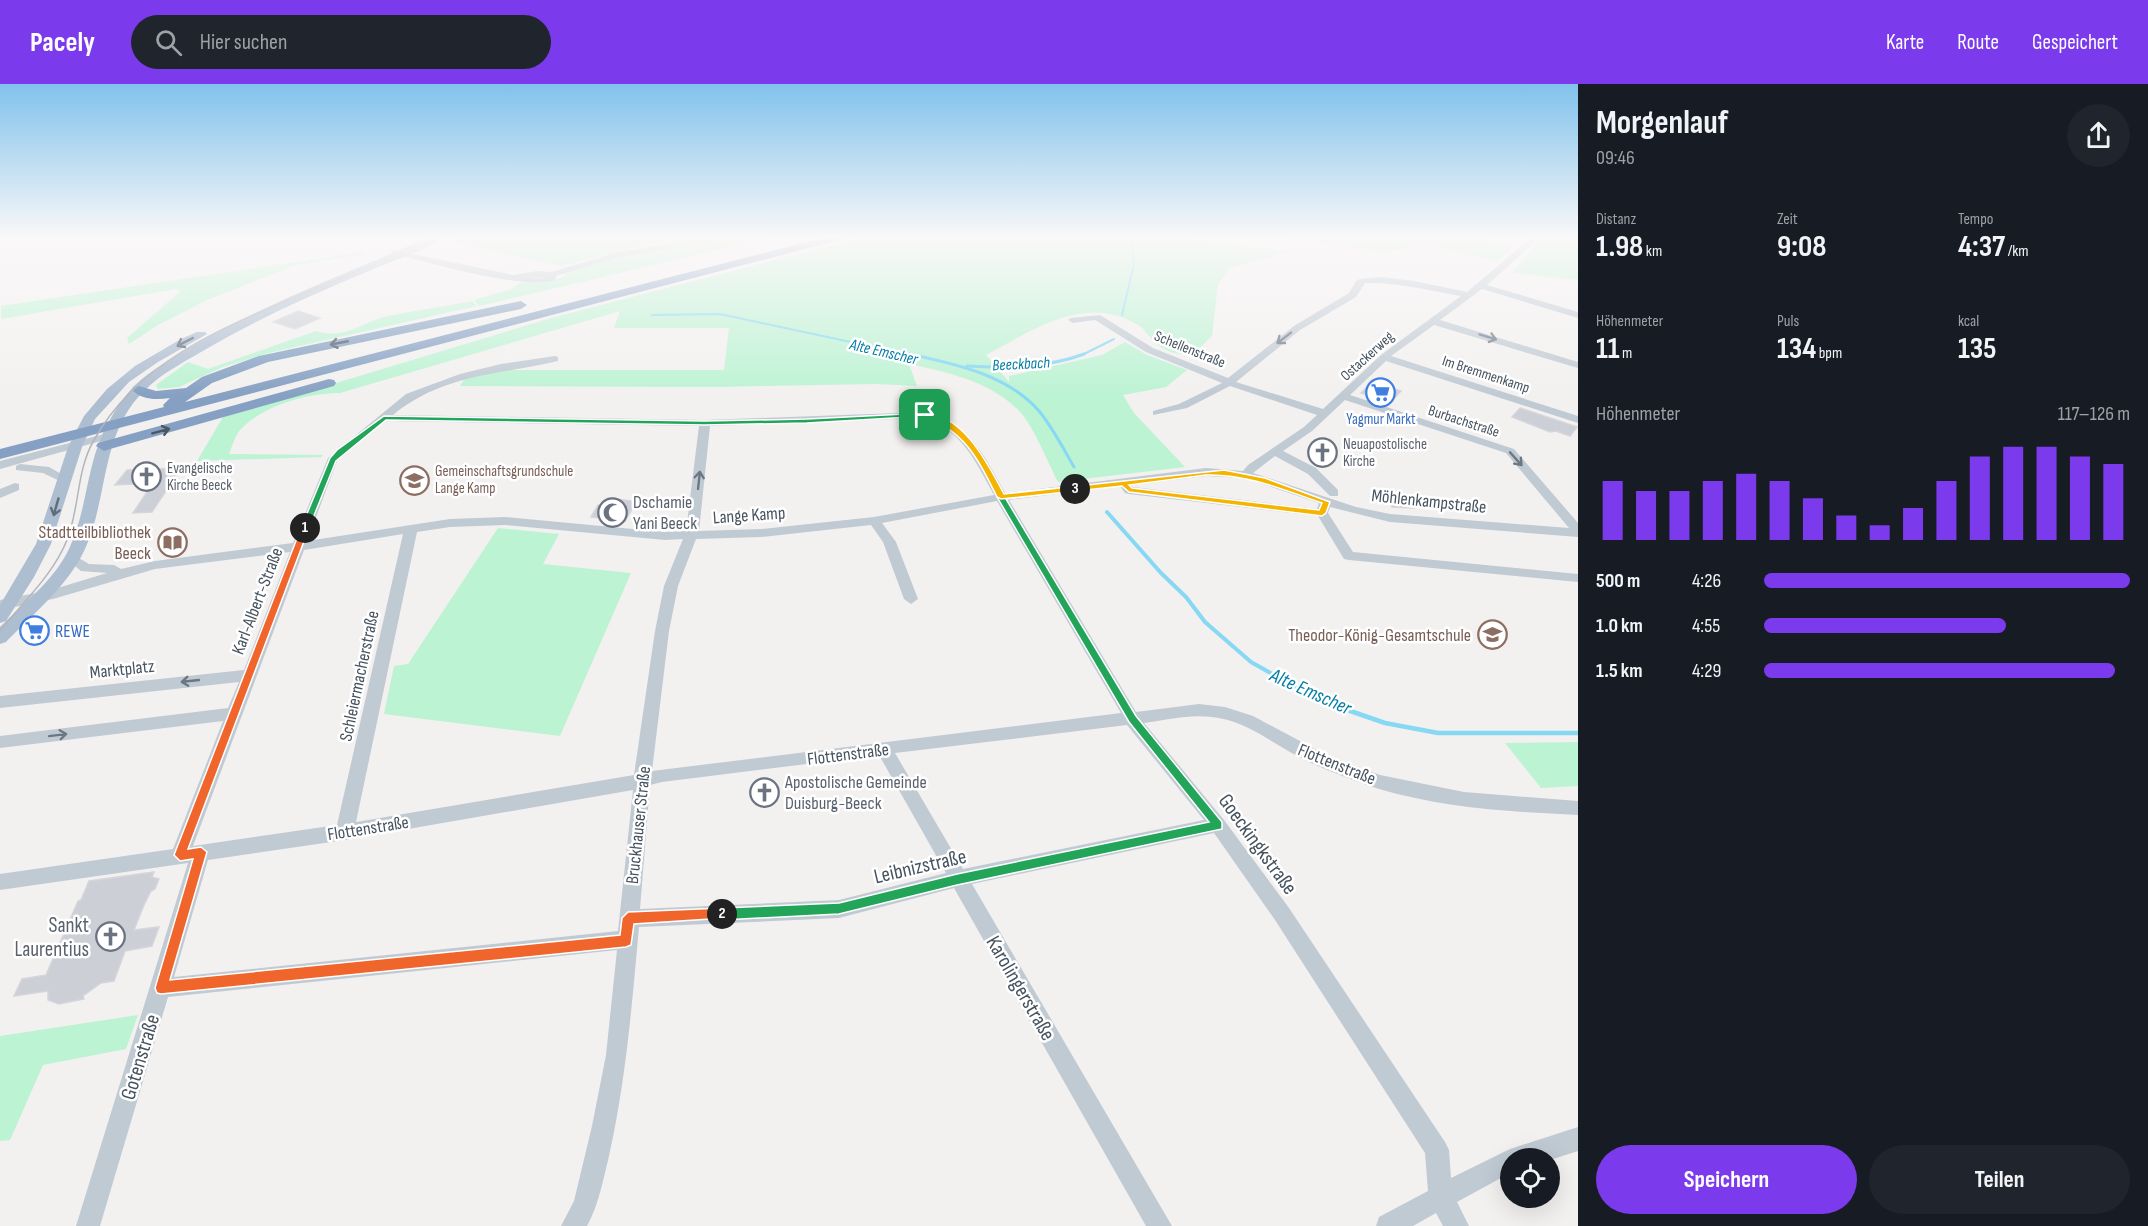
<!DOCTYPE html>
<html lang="de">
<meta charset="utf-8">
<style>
:root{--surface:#171b24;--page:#20242c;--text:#f1f3f6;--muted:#9ea1a6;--accent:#7c3aed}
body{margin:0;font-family:"Sofia Sans Condensed",sans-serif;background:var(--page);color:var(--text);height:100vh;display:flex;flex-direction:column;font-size:22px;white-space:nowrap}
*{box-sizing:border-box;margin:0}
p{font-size:20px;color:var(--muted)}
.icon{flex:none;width:33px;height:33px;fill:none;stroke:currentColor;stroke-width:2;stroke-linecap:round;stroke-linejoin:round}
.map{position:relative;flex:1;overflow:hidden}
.panel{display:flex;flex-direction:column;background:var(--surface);width:570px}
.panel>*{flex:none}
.fabs{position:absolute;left:1500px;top:1064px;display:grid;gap:12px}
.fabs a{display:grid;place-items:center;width:60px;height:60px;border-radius:50%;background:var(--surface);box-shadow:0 6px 24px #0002;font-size:30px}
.pin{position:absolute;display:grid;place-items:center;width:51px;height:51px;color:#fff;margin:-26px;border-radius:12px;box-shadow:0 3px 9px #0006}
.km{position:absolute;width:30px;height:30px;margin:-15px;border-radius:50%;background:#222;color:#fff;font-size:16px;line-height:30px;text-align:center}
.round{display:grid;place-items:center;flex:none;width:63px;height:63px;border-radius:32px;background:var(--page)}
.headline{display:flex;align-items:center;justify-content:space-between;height:102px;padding:0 18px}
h1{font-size:33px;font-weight:700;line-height:45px}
.figures{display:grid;grid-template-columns:repeat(3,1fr);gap:9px;height:102px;padding:6px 18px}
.figures div{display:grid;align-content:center}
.figures b{font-size:30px;font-weight:700}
.figures small{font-size:16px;font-weight:400}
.figures p{font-size:16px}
.chart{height:168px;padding:12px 18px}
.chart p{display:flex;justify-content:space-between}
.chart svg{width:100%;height:108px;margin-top:6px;stroke:var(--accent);stroke-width:6}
.primary-button{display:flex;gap:12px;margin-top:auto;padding:12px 18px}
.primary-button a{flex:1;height:69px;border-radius:36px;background:var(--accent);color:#fff;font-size:24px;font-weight:700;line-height:69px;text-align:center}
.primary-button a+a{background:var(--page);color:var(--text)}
ul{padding:0 18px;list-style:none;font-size:20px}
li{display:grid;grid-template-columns:96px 72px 1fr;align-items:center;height:45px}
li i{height:15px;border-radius:8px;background:var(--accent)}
header{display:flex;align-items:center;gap:36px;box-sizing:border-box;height:84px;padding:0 30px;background:var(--accent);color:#fff}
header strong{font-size:28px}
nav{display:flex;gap:33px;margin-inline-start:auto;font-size:21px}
.search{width:420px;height:54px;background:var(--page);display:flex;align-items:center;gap:15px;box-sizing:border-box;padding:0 21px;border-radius:33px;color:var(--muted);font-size:22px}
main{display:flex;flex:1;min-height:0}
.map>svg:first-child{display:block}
.green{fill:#bcf3d3}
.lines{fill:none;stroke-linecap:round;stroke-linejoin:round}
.stream-far3{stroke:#86d8f3;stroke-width:2}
.stream-far2{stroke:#86d8f3;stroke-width:3}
.stream-far1{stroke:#86d8f3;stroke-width:4}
.stream{stroke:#86d8f3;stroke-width:4.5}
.building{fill:#cccfd5;stroke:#d4d6dc;stroke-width:1.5}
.minor{fill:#c0cad3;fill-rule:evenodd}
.major{fill:#aebed1;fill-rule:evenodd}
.highway{fill:#85a0c2;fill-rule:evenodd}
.tram{stroke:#b2b5bb;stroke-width:1.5}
.oneway{stroke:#6b7782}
.oneway2{stroke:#606e7c}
.oneway3{stroke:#495764}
.split-1{fill:#22a559;stroke:#fff;stroke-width:1.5}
.split-2{fill:#f0652b;stroke:#fff;stroke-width:1.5}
.split-3{fill:#22a559;stroke:#fff;stroke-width:1.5}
.split-4{fill:#f5b400;stroke:#fff;stroke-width:1.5;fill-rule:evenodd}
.labels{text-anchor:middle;stroke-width:5;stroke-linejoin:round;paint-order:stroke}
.far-street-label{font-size:15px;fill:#46535f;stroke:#fff}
.far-shop-label{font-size:15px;fill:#366cbe;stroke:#fff}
.far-worship-label{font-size:15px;fill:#5b616d;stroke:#fff;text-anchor:start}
.far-education-label{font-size:15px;fill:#785e54;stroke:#fff;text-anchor:start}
.far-water-label{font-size:16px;font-style:italic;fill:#047ea6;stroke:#fff}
.street-label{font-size:18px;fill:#46535f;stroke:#fff}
.worship-label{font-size:18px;fill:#5b616d;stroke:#fff;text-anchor:start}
.education-label{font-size:18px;fill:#785e54;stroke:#fff;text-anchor:end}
.shop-label{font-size:18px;fill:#366cbe;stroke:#fff;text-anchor:start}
.water-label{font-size:20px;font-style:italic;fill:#047ea6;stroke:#fff}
.near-street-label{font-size:21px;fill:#46535f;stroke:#fff}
.near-worship-label{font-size:21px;fill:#5b616d;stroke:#fff;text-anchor:end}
</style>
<header>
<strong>Pacely</strong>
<div class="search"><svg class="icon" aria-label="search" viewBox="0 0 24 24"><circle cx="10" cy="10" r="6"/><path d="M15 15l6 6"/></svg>Hier suchen</div>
<nav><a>Karte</a><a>Route</a><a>Gespeichert</a></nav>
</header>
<main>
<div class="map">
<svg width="1578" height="1142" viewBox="0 0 1578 1142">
<rect width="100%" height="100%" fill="#f3f0f0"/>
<g class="green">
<polygon points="523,153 722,153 637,163 561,182 444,156"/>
<polygon points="743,153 772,153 479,222 474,216 512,205 520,199 562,194 572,185 588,179 685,159"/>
<path d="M865,153H1175L1287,168L1230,184L1218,200L1212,252L1193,270C1177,271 1163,268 1152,255C1148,251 1144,245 1140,242C1085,208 1034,246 986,271L1009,298V292L1102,271L1125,258L1147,271L1187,286L1166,303L1123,311L1134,329L1185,383L1058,398C1049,380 1033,342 1021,329C993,298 947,288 909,280L917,302L876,300L713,303L460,302L464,296L492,286H724L729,244H614L620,227L340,309C308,309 264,321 241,345C235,351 232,363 229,370L323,371L321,373L197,377L223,333L551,234Z"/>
<polygon points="1276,153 1473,153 1514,163 1497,177 1423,160 1384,168"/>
<polygon points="1578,153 1578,196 1512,189 1542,154"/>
<polygon points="363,168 366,170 297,181 209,215 158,241 129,260 127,254 180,208 176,205 1,235 1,222"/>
<path d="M472,217L477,222L273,268L223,283L179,303L158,305L156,301L188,278L208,285L316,247C347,256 359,239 388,232C416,226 444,223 472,217Z"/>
<polygon points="498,444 559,450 543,480 631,489 560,652 384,630 394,582 408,580"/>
<polygon points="1578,658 1578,702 1541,704 1505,659"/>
<polygon points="138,931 126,965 43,981 10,1056 0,1057 0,952"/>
</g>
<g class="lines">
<g class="stream-far3">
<polyline points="652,231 720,230 916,272"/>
<polyline points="1122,231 1134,180 1131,153"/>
<polyline points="1080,272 1114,255"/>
</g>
<g class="stream-far2">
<path d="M909,270C954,280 1007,290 1039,327C1053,344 1063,364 1074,383"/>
<path d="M967,282C1006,284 1047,284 1084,270"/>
</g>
<polyline class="stream-far1" points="1107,428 1161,489 1186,513 1205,538 1251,578 1304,608"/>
<polyline class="stream" points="1301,607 1330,620 1385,639 1438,649 1578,649"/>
</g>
<g class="building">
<polygon points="298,227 320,234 295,245 273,238"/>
<polygon points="1372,298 1387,303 1401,307 1390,319 1361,309"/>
<polygon points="1520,324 1577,343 1570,352 1556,347 1550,348 1512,333"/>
<polygon points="179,384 169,390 176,392 152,428 133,429 153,399 115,401 127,386"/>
<polygon points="1385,411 1407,412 1414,424 1392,423"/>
<polygon points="607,414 641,418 632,425 625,437 591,433 598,421 602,422"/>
<polygon points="154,788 152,793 159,795 155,805 151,807 144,821 134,846 159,843 152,862 125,867 114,897 101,899 83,912 84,915 59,920 48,916 48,907 14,912 22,895 46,891 78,817 81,816 89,797"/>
</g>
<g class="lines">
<g class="minor">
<path d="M711,153H738L620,173L556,192L555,196C523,206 437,180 401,172L390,168L394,166L513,191L537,187L551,188L619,168ZM537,193H546L528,194Z"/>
<path d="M1532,153H1541L1487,201L1578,228V234L1482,205L1440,236L1578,278V284L1434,241L1391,272L1578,332V339L1386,277L1350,311L1514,365L1578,439V453L1390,438L1330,423L1328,429L1353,468L1578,490V498L1349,476L1344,475L1318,432L1129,410L1125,409L1120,402L1009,416L1136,628L1199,620L1225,623L1253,632L1328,672L1380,691L1464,708L1578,717V731C1511,728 1444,724 1379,705C1352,696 1324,686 1299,673C1271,658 1244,636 1212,633C1190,630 1166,636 1144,639L1224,736L1289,824L1445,1058L1449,1066L1451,1094L1510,1065L1578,1043V1067L1550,1076V1074H1510V1089L1457,1118L1469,1142H1443L1436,1129L1413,1142H1376L1379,1133L1428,1107L1425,1069L1275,836L1214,749L972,800L1172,1142H1146L954,804L839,834L639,843C632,920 626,996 609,1072C603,1096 599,1120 587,1142H561L574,1117L592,1042L606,971L617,866L168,913L100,1142H76L188,779L0,806V790L173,765L223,637L0,664V652L228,624L239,598L0,624V612L244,586L290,468L155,485L53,515L0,526V516L51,506L107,489L81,487L65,474L72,470L89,480L114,481L121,485L155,477L293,459L328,374L406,310L460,290L501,280L555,272L558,273V277C499,291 443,290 393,331L705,336L925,328C970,340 984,371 1005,409L1206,384L1243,387L1248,381L1304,343L1317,331L1230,302L1187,324L1153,331V327L1179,320L1222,299L1146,268L1095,236L1073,239L1068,236L1070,234L1100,231L1153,264L1228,294L1294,242L1349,209L1356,197L1360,195L1381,193L1414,197L1467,208ZM1365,199C1397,198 1429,206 1461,212L1381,271L1323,325L1236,298L1300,246L1356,213ZM1345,316L1506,369L1569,444L1390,430L1356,423L1253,389L1275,372L1308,390L1330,412H1338V406L1316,384L1283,367L1312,347ZM924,334C962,346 976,378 994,411L874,433L761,445L699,447L710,342ZM385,337L699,342L686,447L665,448L505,433L450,435L307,457L337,377ZM1206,392L1245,394L1319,419L1317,425L1133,403L1131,401ZM997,417L1121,629L652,687L669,547L678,502L696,455L761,453L871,441L883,458L904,515L911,520L918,515L896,458L882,439ZM505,441L665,456L683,455L664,502L655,547L634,691L356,738L417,448L450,443ZM403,450L337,741L193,762L304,466ZM1127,641L1204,736L963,785L895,669ZM879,671L946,789L839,816L640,825L650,701L662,698ZM633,706L618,847L174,893L208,776L345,756Z"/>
<polygon points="108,349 114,352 112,354 0,385 0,377"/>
<polygon points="20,380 49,383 70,395 64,399 43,389 16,386 16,382"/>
<polygon points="15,399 19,400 19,406 0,414 0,405"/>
</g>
<path class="major" d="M430,153H443C428,166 388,178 369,187C311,211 255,236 201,268C182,279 161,290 145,306C100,349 109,412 85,465C68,502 34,529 6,558L0,560V543L6,537L0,539V521L36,460L68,363L84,332L107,305L135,282L181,255L197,248H205L207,250L158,278L129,298L95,335L82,363L51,460L34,493L6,537C29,515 55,494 69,465C88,425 86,378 108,339C115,326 124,313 134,302C153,284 176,272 198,259C272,217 352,187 430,153Z"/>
<g class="highway">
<path d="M826,153H844L843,155L0,375V365L164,323L163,321L170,314C156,316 142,316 132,306L134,303L139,302L156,307L186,304L202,293L259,272L521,217L527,221L521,225L268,278L212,299L185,318Z"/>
<polygon points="329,295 334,296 336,299 334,302 110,365 104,367 96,362 98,359"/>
</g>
<path class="tram" d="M0,547C23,518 53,491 67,456C80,423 76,387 94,356C139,275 229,241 310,207C352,190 394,172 435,153"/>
</g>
<defs><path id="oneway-shaft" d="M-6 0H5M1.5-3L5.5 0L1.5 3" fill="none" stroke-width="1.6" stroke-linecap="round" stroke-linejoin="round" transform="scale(1.5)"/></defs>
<g class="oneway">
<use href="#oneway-shaft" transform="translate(1488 253) rotate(17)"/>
<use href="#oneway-shaft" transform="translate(1284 254) rotate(142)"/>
<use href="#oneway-shaft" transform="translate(1516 375) rotate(48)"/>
<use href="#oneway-shaft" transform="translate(699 396) rotate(-84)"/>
<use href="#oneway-shaft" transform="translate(190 597) rotate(174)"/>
<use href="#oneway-shaft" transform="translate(58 651) rotate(-7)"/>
</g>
<g class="oneway2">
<use href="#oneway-shaft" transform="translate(185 258) rotate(153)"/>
<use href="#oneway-shaft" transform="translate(56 423) rotate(106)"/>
</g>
<g class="oneway3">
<use href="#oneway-shaft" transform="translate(339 259) rotate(169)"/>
<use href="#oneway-shaft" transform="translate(161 347) rotate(-15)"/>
</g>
<linearGradient id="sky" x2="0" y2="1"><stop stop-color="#81c2ec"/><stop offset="0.49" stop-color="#faf8f8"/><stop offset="1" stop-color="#faf8f8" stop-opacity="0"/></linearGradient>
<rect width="1578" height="313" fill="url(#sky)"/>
<polygon class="split-1" points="925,329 928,332 807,339 705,341 386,336 336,377 309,444 305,446 301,444 330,374 337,366 384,332 705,337 807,335"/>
<polygon class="split-2" points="305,441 309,444 188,765 201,763 207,768 170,896 620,851 622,834 628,828 722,824 728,830 726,834 634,840 631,861 626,863 161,910 157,909 155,904 193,775 180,777 174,771 301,444"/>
<polygon class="split-3" points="1075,402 1079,405 1078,406 1006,415 1136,632 1222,738 1222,745 957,801 839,830 722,836 717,834 715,830 722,824 839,819 957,790 1209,738 1129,638 997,413 1001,410"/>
<path class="split-4" d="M923,329C963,329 988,380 1004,410L1224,386L1265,394L1330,418L1326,429L1322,432L1129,408L1122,402L1001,415L997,413C978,375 965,347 923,332ZM1206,391C1247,390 1284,406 1322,419L1319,426L1132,404L1129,401Z"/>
<defs>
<symbol id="supermarket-ring" viewBox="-11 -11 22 22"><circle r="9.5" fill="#fff" stroke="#3f7fe0" stroke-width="1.5"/><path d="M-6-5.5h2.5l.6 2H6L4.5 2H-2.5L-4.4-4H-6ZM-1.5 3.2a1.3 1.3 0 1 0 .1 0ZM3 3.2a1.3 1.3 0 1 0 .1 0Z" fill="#3f7fe0"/></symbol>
<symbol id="church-ring" viewBox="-11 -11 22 22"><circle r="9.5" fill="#fff" stroke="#6b7280" stroke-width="1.5"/><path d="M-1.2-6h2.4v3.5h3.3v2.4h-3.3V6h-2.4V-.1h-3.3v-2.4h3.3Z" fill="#6b7280"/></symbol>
<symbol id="school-ring" viewBox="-11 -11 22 22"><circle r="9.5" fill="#fff" stroke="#8d6e63" stroke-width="1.5"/><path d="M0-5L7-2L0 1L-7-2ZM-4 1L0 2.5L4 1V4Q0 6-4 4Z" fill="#8d6e63"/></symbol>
<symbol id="mosque-ring" viewBox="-11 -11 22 22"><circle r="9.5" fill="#fff" stroke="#6b7280" stroke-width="1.5"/><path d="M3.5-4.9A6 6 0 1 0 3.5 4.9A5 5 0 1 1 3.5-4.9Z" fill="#6b7280"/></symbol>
<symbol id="library-ring" viewBox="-11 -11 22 22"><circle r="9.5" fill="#fff" stroke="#8d6e63" stroke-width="1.5"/><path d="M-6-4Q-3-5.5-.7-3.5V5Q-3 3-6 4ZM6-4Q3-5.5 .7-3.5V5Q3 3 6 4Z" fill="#8d6e63"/></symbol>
</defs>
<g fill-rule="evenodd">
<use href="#supermarket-ring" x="1364" y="292" width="33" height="33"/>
<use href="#church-ring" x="1306" y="352" width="33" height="33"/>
<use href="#church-ring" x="130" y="376" width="33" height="33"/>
<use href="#school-ring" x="398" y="380" width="33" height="33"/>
<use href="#mosque-ring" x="596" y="412" width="33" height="33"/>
<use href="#library-ring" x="156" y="442" width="33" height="33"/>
<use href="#supermarket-ring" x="18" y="530" width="33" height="33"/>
<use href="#school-ring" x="1476" y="534" width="33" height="33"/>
<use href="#church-ring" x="748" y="692" width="33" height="33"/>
<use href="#church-ring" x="94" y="836" width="33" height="33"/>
</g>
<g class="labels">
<g class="far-street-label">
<text transform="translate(1190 265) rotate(22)" y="5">Schellenstraße</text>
<text transform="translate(1367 272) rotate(-42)" y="5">Ostackerweg</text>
<text transform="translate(1486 290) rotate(18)" y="5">Im Bremmenkamp</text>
<text transform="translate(1464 337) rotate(18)" y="5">Burbachstraße</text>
</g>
<g class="far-shop-label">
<text x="1381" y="340">Yagmur Markt</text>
</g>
<g class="far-worship-label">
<text x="1343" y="365">Neuapostolische<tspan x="1343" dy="17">Kirche</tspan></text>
<text x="167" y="389">Evangelische<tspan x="167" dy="17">Kirche Beeck</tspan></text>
</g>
<g class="far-education-label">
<text x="435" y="392">Gemeinschaftsgrundschule<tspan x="435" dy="17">Lange Kamp</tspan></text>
</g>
<g class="far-water-label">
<text transform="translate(884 267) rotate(13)" y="6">Alte Emscher</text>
<text transform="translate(1021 279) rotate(-3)" y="6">Beeckbach</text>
</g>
<g class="street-label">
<text transform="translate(1429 417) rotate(6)" y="6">Möhlenkampstraße</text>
<text transform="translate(749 431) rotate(-4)" y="6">Lange Kamp</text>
<text transform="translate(257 517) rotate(-69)" y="6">Karl-Albert-Straße</text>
<text transform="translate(122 585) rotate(-6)" y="6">Marktplatz</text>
<text transform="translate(359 592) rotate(-78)" y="6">Schleiermacherstraße</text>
<text transform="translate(848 670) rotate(-7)" y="6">Flottenstraße</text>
<text transform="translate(1337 680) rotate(22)" y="6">Flottenstraße</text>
<text transform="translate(638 741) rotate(-84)" y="6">Bruckhauser Straße</text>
<text transform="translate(368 744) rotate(-9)" y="6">Flottenstraße</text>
</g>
<g class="worship-label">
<text x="633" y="424">Dschamie<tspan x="633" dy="21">Yani Beeck</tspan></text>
<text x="785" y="704">Apostolische Gemeinde<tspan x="785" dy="21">Duisburg-Beeck</tspan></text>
</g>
<g class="education-label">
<text x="151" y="454">Stadtteilbibliothek<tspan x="151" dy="21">Beeck</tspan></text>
<text x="1471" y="557">Theodor-König-Gesamtschule</text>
</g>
<g class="shop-label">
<text x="55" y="553">REWE</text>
</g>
<g class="water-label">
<text transform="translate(1311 607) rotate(24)" y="7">Alte Emscher</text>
</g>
<g class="near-street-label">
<text transform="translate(1258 760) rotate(54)" y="7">Goeckingkstraße</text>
<text transform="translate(920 782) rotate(-13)" y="7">Leibnizstraße</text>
<text transform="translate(1021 904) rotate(60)" y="7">Karolingerstraße</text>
<text transform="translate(140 973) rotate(-73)" y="7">Gotenstraße</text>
</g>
<g class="near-worship-label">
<text x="89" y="848">Sankt<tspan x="89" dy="24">Laurentius</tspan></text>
</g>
</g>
</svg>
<div class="fabs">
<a><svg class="icon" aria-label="locate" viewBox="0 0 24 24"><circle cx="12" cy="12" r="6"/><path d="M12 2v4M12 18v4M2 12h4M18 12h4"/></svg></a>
</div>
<div class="pin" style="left:925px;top:331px;background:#1e9e55"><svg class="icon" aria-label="arrive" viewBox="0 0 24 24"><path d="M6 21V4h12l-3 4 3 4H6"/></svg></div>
<b class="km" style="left:305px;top:444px">1</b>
<b class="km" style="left:722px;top:830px">2</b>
<b class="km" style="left:1075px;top:405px">3</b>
</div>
<section class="panel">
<div class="headline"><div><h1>Morgenlauf</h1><p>09:46</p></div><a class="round"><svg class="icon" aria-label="share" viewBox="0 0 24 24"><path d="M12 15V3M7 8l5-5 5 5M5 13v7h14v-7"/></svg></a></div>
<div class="figures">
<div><p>Distanz</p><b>1.98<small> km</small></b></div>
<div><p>Zeit</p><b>9:08</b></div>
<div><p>Tempo</p><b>4:37<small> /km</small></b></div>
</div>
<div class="figures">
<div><p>Höhenmeter</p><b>11<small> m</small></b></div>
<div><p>Puls</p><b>134<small> bpm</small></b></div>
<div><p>kcal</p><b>135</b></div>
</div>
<div class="chart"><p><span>Höhenmeter</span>117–126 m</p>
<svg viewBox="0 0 160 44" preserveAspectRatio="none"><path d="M5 44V20M15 44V24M25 44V24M35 44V20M45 44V17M55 44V20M65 44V27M75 44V34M85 44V38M95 44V31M105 44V20M115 44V10M125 44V6M135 44V6M145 44V10M155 44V13"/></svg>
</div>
<ul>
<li><b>500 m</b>4:26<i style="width:100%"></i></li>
<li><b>1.0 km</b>4:55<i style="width:66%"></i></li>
<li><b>1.5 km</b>4:29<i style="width:96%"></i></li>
</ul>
<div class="primary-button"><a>Speichern</a><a>Teilen</a></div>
</section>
</main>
